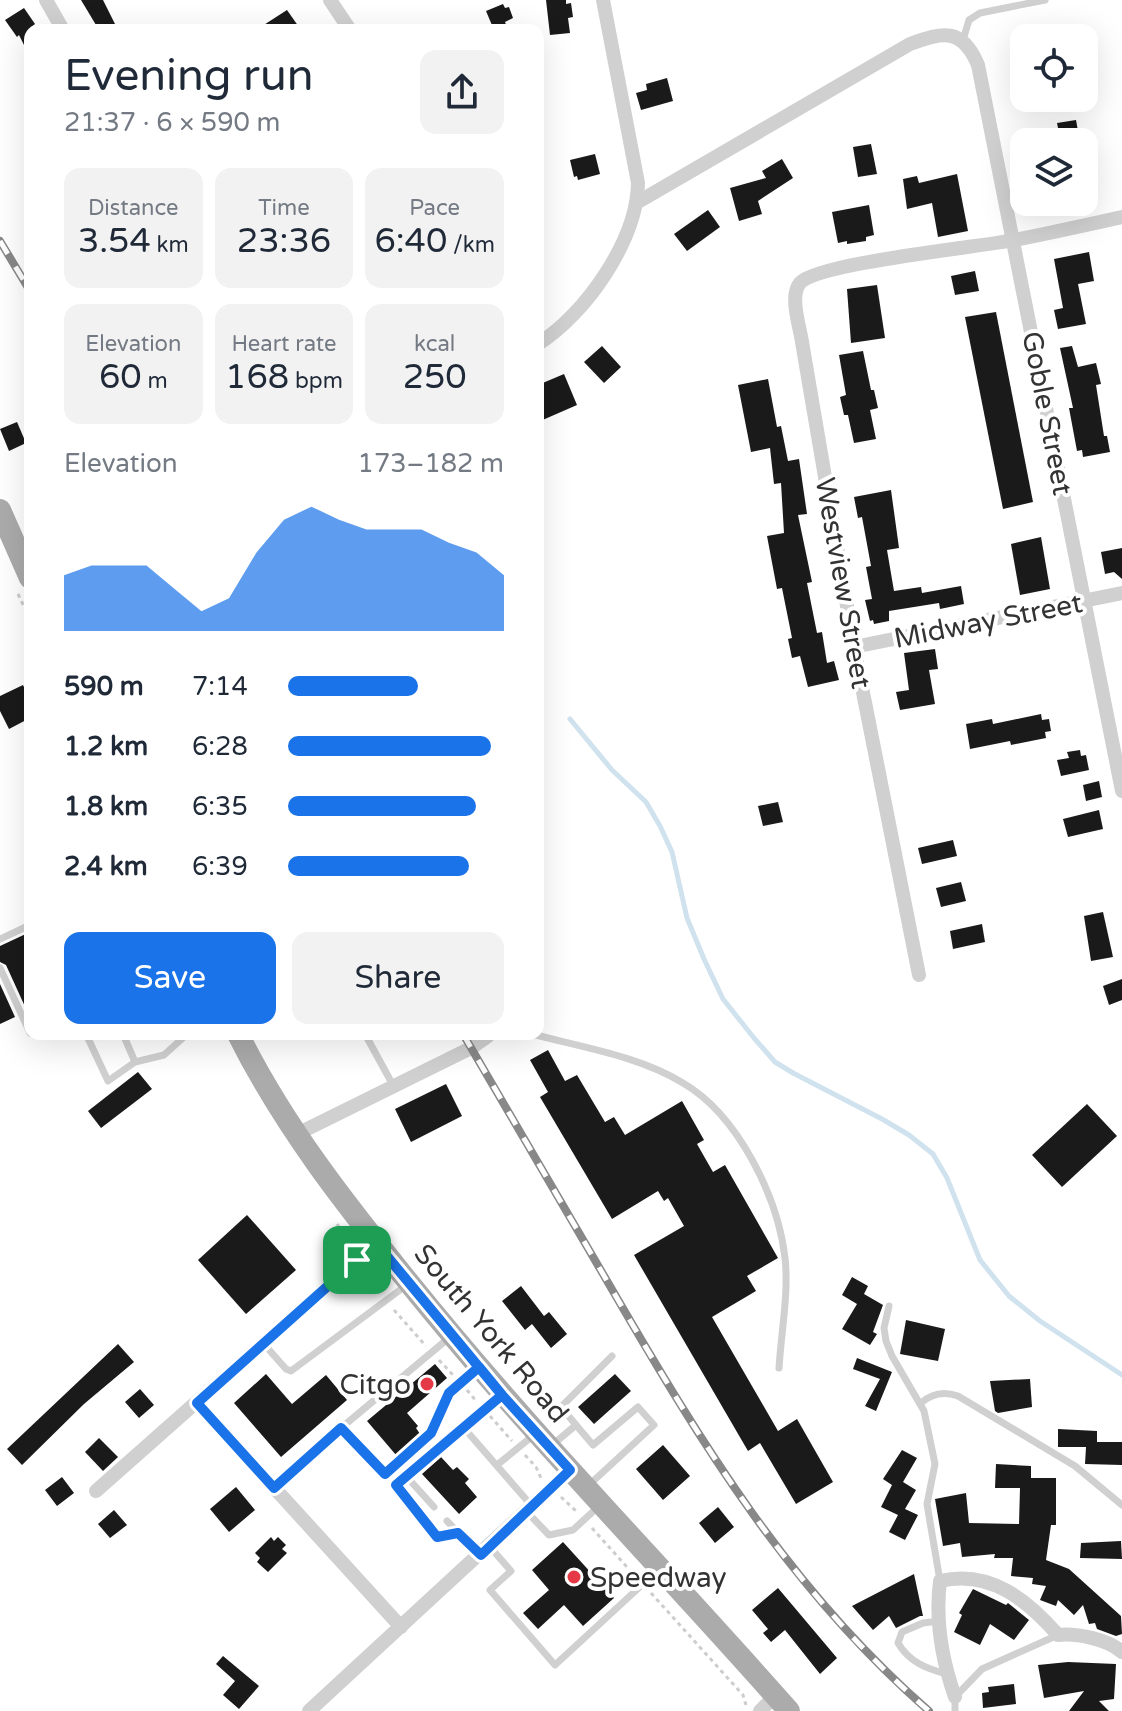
<!DOCTYPE html>
<meta charset="utf-8">
<style>
:root{--surface:#fff;--page:#f2f2f3;--text:#1f2937;--muted:#747a83;--accent:#1a73e8}
body{margin:0;font-family:"Varela Round",sans-serif;background:var(--page);color:var(--text);height:100vh;display:flex;flex-direction:column;font-size:30px;white-space:nowrap}
*{box-sizing:border-box;margin:0}
p{font-size:26px;color:var(--muted)}
.icon{flex:none;width:44px;height:44px;fill:none;stroke:currentColor;stroke-width:2;stroke-linecap:round;stroke-linejoin:round}
.map{position:relative;flex:1;overflow:hidden}
.details{position:absolute;left:24px;top:24px;width:520px;height:1016px;display:flex;flex-direction:column;background:var(--surface);border-radius:16px;box-shadow:0 8px 32px #0002}
.details>*{flex:none}
.fabs{position:absolute;left:1010px;top:24px;display:grid;gap:16px}
.fabs a{display:grid;place-items:center;width:88px;height:88px;border-radius:16px;background:var(--surface);box-shadow:0 8px 32px #0002;font-size:40px}
.pin{position:absolute;display:grid;place-items:center;width:68px;height:68px;color:#fff;margin:-34px;border-radius:16px;box-shadow:0 4px 12px #0006}
.round{display:grid;place-items:center;flex:none;width:84px;height:84px;border-radius:16px;background:var(--page)}
.summary{display:flex;align-items:center;justify-content:space-between;height:136px;padding:0 40px}
h1{font-size:44px;font-weight:600;line-height:60px}
.figures{display:grid;grid-template-columns:repeat(3,1fr);gap:12px;height:136px;padding:8px 40px}
.figures div{display:grid;align-content:center;border-radius:16px;background:var(--page);text-align:center}
.figures b{font-size:34px;font-weight:600}
.figures small{font-size:22px;font-weight:400}
.figures p{font-size:22px}
.chart{height:224px;padding:16px 40px}
.chart p{display:flex;justify-content:space-between}
.chart svg{width:100%;height:144px;margin-top:8px;fill:var(--accent);opacity:.7}
.cta{display:flex;gap:16px;margin-top:auto;padding:16px 40px}
.cta a{flex:1;height:92px;border-radius:16px;background:var(--accent);color:#fff;font-size:32px;font-weight:600;line-height:92px;text-align:center}
.cta a+a{background:var(--page);color:var(--text)}
ul{padding:0 40px;list-style:none;font-size:26px}
li{display:grid;grid-template-columns:128px 96px 1fr;align-items:center;height:60px}
li i{height:20px;border-radius:10px;background:var(--accent)}
.map>svg:first-child{display:block}
.lines{fill:none;stroke-linecap:round;stroke-linejoin:round}
.stream{stroke:#cfe2ee;stroke-width:5}
.building{fill:#1a1a1a}
.path{stroke:#cdcdcd;stroke-width:3;stroke-dasharray:4 4;stroke-linecap:butt}
.lane{stroke:#d0d0d0;stroke-width:7}
.street{stroke:#d0d0d0;stroke-width:14}
.primary{stroke:#ababab;stroke-width:22}
.rail-casing{stroke:#888;stroke-width:8}
.rail{stroke:#fff;stroke-width:5;stroke-dasharray:15;stroke-linecap:butt}
.route-casing{stroke:#fff;stroke-width:16}
.route{stroke:#1a73e8;stroke-width:10}
.poi-dot{fill:#e63946;stroke:#fff;stroke-width:3}
.labels{text-anchor:middle;stroke-width:8;stroke-linejoin:round;paint-order:stroke}
.street-label{font-size:28px;fill:#333;stroke:#fff}
.poi-label{font-size:28px;fill:#333;stroke:#fff;text-anchor:end}
</style>
<div class="map">
<svg width="1122" height="1711" viewBox="0 0 1122 1711">
<rect width="100%" height="100%" fill="#fff"/>
<g class="lines">
<polyline class="stream" points="570,719 612,770 646,802 660,826 672,852 687,918 704,959 723,999 754,1038 775,1062 793,1073 882,1119 909,1135 933,1154 947,1178 980,1260 1009,1296 1040,1321 1122,1375"/>
</g>
<g class="building">
<polygon points="81,0 103,0 118,30 99,30"/>
<polygon points="546,0 566,0 566,4 571,3 573,17 568,18 570,33 550,35"/>
<polygon points="503,4 505,8 509,7 513,18 505,22 508,30 494,30 486,11"/>
<polygon points="24,8 35,24 30,28 30,57 19,35 17,37 5,20"/>
<polygon points="287,10 301,30 256,30"/>
<polygon points="667,78 673,101 641,110 636,93 647,90 646,84"/>
<polygon points="1076,120 1080,142 1061,142 1057,123"/>
<polygon points="871,144 877,174 858,177 853,147"/>
<polygon points="595,154 600,174 578,180 577,176 574,177 570,160"/>
<polygon points="782,159 793,178 758,201 762,214 739,221 730,188 766,178 762,171"/>
<polygon points="957,174 968,231 938,237 932,203 907,209 903,179 917,176 919,183"/>
<polygon points="869,205 874,235 866,237 866,241 847,244 847,241 838,243 832,212"/>
<polygon points="708,210 720,227 687,251 674,234"/>
<polygon points="1089,252 1094,281 1078,284 1086,324 1058,329 1054,310 1063,308 1054,259"/>
<polygon points="975,271 979,291 955,295 951,276"/>
<polygon points="877,285 885,338 851,343 847,289"/>
<polygon points="996,312 1033,502 1003,509 965,317"/>
<polygon points="602,346 621,367 604,383 584,362"/>
<polygon points="1072,346 1078,367 1096,363 1101,384 1096,385 1104,436 1107,436 1110,452 1083,457 1082,450 1077,451 1069,408 1073,408 1060,348"/>
<polygon points="863,351 871,390 874,390 878,408 870,410 876,439 854,443 848,415 844,415 840,397 846,395 839,355"/>
<polygon points="564,374 577,405 538,422 538,385"/>
<polygon points="768,379 777,427 781,426 788,461 799,459 807,514 798,515 812,582 807,583 817,633 822,632 827,663 834,661 839,680 808,687 800,656 792,658 788,639 792,638 782,588 777,589 767,536 784,533 781,483 774,484 770,448 751,452 738,385"/>
<polygon points="17,422 26,443 9,451 0,429"/>
<polygon points="891,490 899,548 887,550 894,591 921,587 922,593 961,586 964,604 940,609 939,603 889,611 889,621 874,624 873,620 870,621 865,600 872,599 866,567 871,566 862,517 858,518 854,497"/>
<polygon points="1041,537 1050,589 1020,595 1011,544"/>
<polygon points="1122,548 1122,579 1114,572 1105,574 1101,552"/>
<polygon points="935,649 938,669 929,670 935,704 900,710 896,692 909,690 904,653"/>
<polygon points="23,685 30,700 30,718 9,729 0,711 0,696"/>
<polygon points="1041,714 1042,720 1049,719 1051,731 1045,732 1046,738 1011,745 1010,741 970,749 966,724 992,719 993,724"/>
<polygon points="1080,750 1081,756 1086,755 1089,770 1061,776 1057,760 1069,758 1067,752"/>
<polygon points="1099,781 1102,797 1086,801 1083,785"/>
<polygon points="778,802 783,822 763,826 758,806"/>
<polygon points="1099,810 1103,829 1068,837 1063,819"/>
<polygon points="953,840 957,856 922,864 918,848"/>
<polygon points="961,882 966,901 941,907 936,888"/>
<polygon points="1103,912 1113,957 1091,961 1084,916"/>
<polygon points="982,924 985,942 953,949 950,931"/>
<polygon points="30,932 30,1010 27,1011 6,965 0,962 0,946"/>
<polygon points="1122,979 1122,1000 1109,1005 1103,986"/>
<polygon points="0,984 15,1017 0,1024"/>
<polygon points="548,1050 565,1081 577,1075 605,1122 614,1117 625,1135 682,1101 704,1140 697,1144 713,1172 725,1165 778,1258 747,1276 756,1291 712,1317 778,1431 797,1419 833,1482 796,1504 760,1443 748,1451 634,1255 684,1226 668,1198 664,1201 658,1191 612,1219 540,1097 548,1092 530,1060"/>
<polygon points="138,1072 152,1089 101,1128 88,1111"/>
<polygon points="446,1084 462,1116 411,1142 395,1109"/>
<polygon points="1087,1104 1117,1136 1062,1187 1032,1155"/>
<polygon points="247,1215 296,1270 246,1314 198,1260"/>
<polygon points="852,1277 868,1286 864,1294 883,1305 873,1332 877,1334 870,1345 842,1329 857,1304 842,1295"/>
<polygon points="521,1286 544,1316 549,1312 567,1334 551,1348 532,1324 525,1330 502,1301"/>
<polygon points="906,1320 945,1329 938,1361 900,1354"/>
<polygon points="118,1344 134,1362 84,1404 22,1465 7,1449"/>
<polygon points="857,1358 892,1372 876,1411 865,1406 880,1379 853,1369"/>
<polygon points="435,1364 447,1378 407,1413 418,1426 416,1428 420,1434 396,1455 367,1421"/>
<polygon points="266,1374 292,1404 326,1375 347,1400 281,1457 234,1403"/>
<polygon points="615,1374 631,1391 594,1424 578,1407"/>
<polygon points="1030,1379 1032,1407 998,1413 995,1411 990,1381"/>
<polygon points="140,1389 154,1405 139,1418 125,1402"/>
<polygon points="1058,1429 1097,1431 1097,1442 1122,1442 1122,1465 1085,1464 1086,1447 1058,1447"/>
<polygon points="99,1438 118,1457 103,1471 85,1452"/>
<polygon points="663,1445 690,1476 663,1500 636,1469"/>
<polygon points="902,1450 917,1458 903,1482 916,1490 905,1509 918,1515 905,1540 889,1532 898,1515 881,1507 892,1485 883,1479"/>
<polygon points="441,1457 453,1470 457,1467 469,1479 465,1483 477,1497 459,1514 422,1474"/>
<polygon points="996,1464 1031,1466 1031,1478 1056,1478 1056,1525 1051,1525 1046,1560 1069,1569 1121,1616 1122,1634 1116,1636 1097,1629 1095,1623 1089,1624 1083,1605 1074,1615 1058,1600 1056,1606 1040,1600 1046,1586 1032,1584 1033,1578 1011,1576 1013,1558 994,1558 995,1554 962,1557 960,1543 943,1546 935,1499 966,1493 969,1523 1019,1524 1020,1488 995,1488"/>
<polygon points="62,1477 74,1493 57,1506 45,1490"/>
<polygon points="236,1487 255,1510 229,1532 210,1509"/>
<polygon points="718,1507 734,1527 715,1543 699,1523"/>
<polygon points="114,1510 127,1525 110,1538 98,1524"/>
<polygon points="271,1537 274,1541 278,1537 286,1545 282,1549 287,1553 268,1572 257,1562 260,1558 255,1553"/>
<polygon points="1121,1541 1122,1559 1080,1558 1081,1543"/>
<polygon points="563,1542 614,1598 583,1626 564,1605 538,1629 523,1613 549,1590 532,1570"/>
<polygon points="914,1574 923,1616 920,1616 896,1628 889,1616 873,1630 852,1606"/>
<polygon points="778,1588 837,1658 820,1674 785,1630 771,1642 763,1633 768,1629 752,1610"/>
<polygon points="973,1589 1006,1605 1008,1603 1029,1620 1014,1640 990,1624 980,1645 954,1632 962,1615 959,1613"/>
<polygon points="223,1656 259,1686 239,1709 223,1695 235,1681 216,1664"/>
<polygon points="1068,1662 1116,1664 1114,1699 1099,1701 1109,1711 1069,1711 1084,1691 1044,1698 1038,1665"/>
<polygon points="1014,1684 1016,1704 983,1708 982,1693 989,1692 988,1687"/>
</g>
<g class="lines">
<g class="path">
<polyline points="18,594 30,619"/>
<polyline points="337,1224 351,1244"/>
<polyline points="363,1273 378,1292"/>
<polyline points="394,1310 426,1346"/>
<polyline points="439,1360 453,1375"/>
<polyline points="467,1390 477,1402"/>
<polyline points="490,1416 512,1441"/>
<polyline points="525,1455 536,1467 541,1478"/>
<polyline points="561,1497 576,1511"/>
<polyline points="592,1528 635,1576"/>
<polyline points="651,1593 743,1695 746,1705"/>
</g>
<g class="lane">
<polyline points="963,40 969,20 980,13 1045,0"/>
<polyline points="0,939 30,925"/>
<polyline points="0,968 30,1033"/>
<polyline points="86,1034 108,1081 135,1062 164,1055 185,1036 184,1034"/>
<polyline points="123,1034 135,1062"/>
<polyline points="365,1034 394,1087"/>
<path d="M532,1034C581,1047 639,1056 683,1083C738,1115 778,1197 785,1258C789,1292 781,1334 779,1368"/>
<polyline points="889,1306 884,1328 886,1341 892,1356 924,1411 935,1464 927,1504 940,1581"/>
<polyline points="450,1337 341,1428 385,1474 431,1433 449,1393 476,1370"/>
<polyline points="263,1343 286,1369 291,1371 408,1284"/>
<path d="M921,1403C932,1393 944,1391 958,1396L1075,1466L1122,1505"/>
<polyline points="576,1425 593,1445 638,1407 654,1425 590,1484"/>
<polyline points="464,1428 531,1505"/>
<polyline points="551,1446 576,1425 561,1407 612,1356"/>
<polyline points="497,1465 535,1434"/>
<polyline points="406,1476 434,1507"/>
<polyline points="274,1488 341,1428"/>
<polyline points="527,1512 549,1535 573,1530 599,1506"/>
<polyline points="447,1521 479,1554"/>
<polyline points="458,1533 437,1537 396,1485 502,1395"/>
<polyline points="490,1547 511,1571 490,1590 555,1665 657,1571"/>
<path d="M939,1621L923,1623L902,1632L898,1643C909,1662 927,1669 947,1674"/>
<polyline points="955,1711 955,1697 982,1669 1058,1635"/>
</g>
<g class="street">
<polyline points="46,0 63,30"/>
<polyline points="330,0 350,30"/>
<path d="M638,202L910,44C943,32 962,27 978,65L1122,791"/>
<path d="M538,344C586,314 637,240 638,183L603,0"/>
<polyline points="854,647 1122,593"/>
<path d="M919,975L854,647L802,342C800,327 789,296 800,283C818,263 979,247 1014,240C1050,233 1086,225 1122,217"/>
<polyline points="297,1134 471,1048 488,1036 488,1034"/>
<polyline points="197,1403 401,1627"/>
<polyline points="96,1491 376,1243"/>
<path d="M955,1697C942,1660 935,1621 940,1581C990,1569 1027,1600 1058,1635C1076,1633 1108,1639 1122,1652"/>
<polyline points="309,1711 570,1470"/>
<polyline points="760,1711 775,1696"/>
</g>
<g class="primary">
<polyline points="0,510 30,578"/>
<path d="M238,1034C283,1125 346,1205 410,1284C529,1432 663,1568 789,1711"/>
</g>
<defs>
<g id="rail">
<polyline points="0,241 30,291"/>
<path d="M463,1034C512,1118 561,1202 610,1286C701,1443 790,1590 929,1711"/>
</g>
</defs>
<use href="#rail" class="rail-casing"/>
<use href="#rail" class="rail"/>
</g>
<g class="lines">
<defs>
<polyline id="route" points="357,1260 376,1243 502,1395 570,1470 481,1555 458,1533 437,1537 396,1485 502,1395 479,1367 449,1393 431,1433 385,1474 341,1428 274,1488 197,1403 357,1260"/>
</defs>
<use href="#route" class="route-casing"/>
<use href="#route" class="route"/>
</g>
<g class="poi-dot">
<circle cx="427" cy="1384" r="8"/>
<circle cx="574" cy="1577" r="8"/>
</g>
<g class="labels">
<g class="street-label">
<text transform="translate(1048 413) rotate(79)" y="10">Goble Street</text>
<text transform="translate(844 583) rotate(80)" y="10">Westview Street</text>
<text transform="translate(988 620) rotate(-11)" y="10">Midway Street</text>
<text transform="translate(492 1333) rotate(50)" y="10">South York Road</text>
</g>
<g class="poi-label">
<text x="411" y="1394">Citgo</text>
<text x="590" y="1587" text-anchor="start">Speedway</text>
</g>
</g>
</svg>
<div class="fabs">
<a><svg class="icon" aria-label="locate" viewBox="0 0 24 24"><circle cx="12" cy="12" r="6"/><path d="M12 2v4M12 18v4M2 12h4M18 12h4"/></svg></a>
<a><svg class="icon" aria-label="layers" viewBox="0 0 24 24"><path d="M12 4l9 5-9 5-9-5zM3 14l9 5 9-5"/></svg></a>
</div>
<div class="pin" style="left:357px;top:1260px;background:#1e9e55"><svg class="icon" aria-label="arrive" viewBox="0 0 24 24"><path d="M6 21V4h12l-3 4 3 4H6"/></svg></div>
<section class="details">
<div class="summary"><div><h1>Evening run</h1><p>21:37 · 6 × 590 m</p></div><a class="round"><svg class="icon" aria-label="share" viewBox="0 0 24 24"><path d="M12 15V3M7 8l5-5 5 5M5 13v7h14v-7"/></svg></a></div>
<div class="figures">
<div><p>Distance</p><b>3.54<small> km</small></b></div>
<div><p>Time</p><b>23:36</b></div>
<div><p>Pace</p><b>6:40<small> /km</small></b></div>
</div>
<div class="figures">
<div><p>Elevation</p><b>60<small> m</small></b></div>
<div><p>Heart rate</p><b>168<small> bpm</small></b></div>
<div><p>kcal</p><b>250</b></div>
</div>
<div class="chart"><p><span>Elevation</span>173–182 m</p>
<svg viewBox="0 0 160 44" preserveAspectRatio="none"><path d="M0 44V27L10 24L20 24L30 24L40 31L50 38L60 34L70 20L80 10L90 6L100 10L110 13L120 13L130 13L140 17L150 20L160 27V44z"/></svg>
</div>
<ul>
<li><b>590 m</b>7:14<i style="width:60%"></i></li>
<li><b>1.2 km</b>6:28<i style="width:94%"></i></li>
<li><b>1.8 km</b>6:35<i style="width:87%"></i></li>
<li><b>2.4 km</b>6:39<i style="width:84%"></i></li>
</ul>
<div class="cta"><a>Save</a><a>Share</a></div>
</section>
</div>
